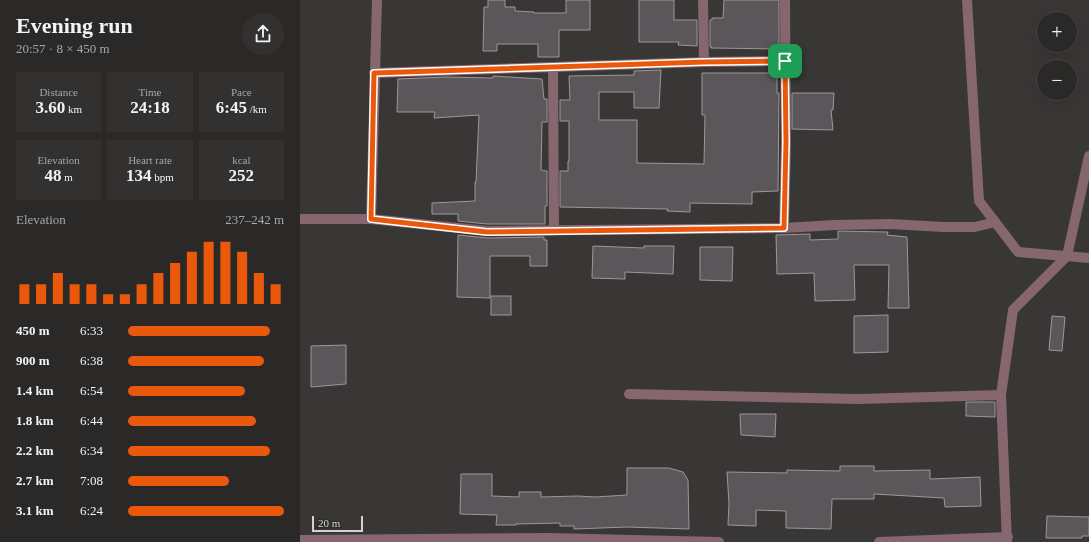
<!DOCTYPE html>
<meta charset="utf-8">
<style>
:root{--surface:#2b2928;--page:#333130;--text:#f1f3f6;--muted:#a6a6a8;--line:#474545;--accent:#ea580c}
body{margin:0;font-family:"Times New Roman",serif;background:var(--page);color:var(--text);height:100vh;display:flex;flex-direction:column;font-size:15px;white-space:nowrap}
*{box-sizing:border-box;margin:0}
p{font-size:13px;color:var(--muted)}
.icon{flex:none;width:22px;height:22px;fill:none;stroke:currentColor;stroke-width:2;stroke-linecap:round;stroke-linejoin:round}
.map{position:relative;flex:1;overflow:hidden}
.drawer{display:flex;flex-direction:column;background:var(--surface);width:300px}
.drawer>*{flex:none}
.buttons{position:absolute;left:737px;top:12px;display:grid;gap:8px}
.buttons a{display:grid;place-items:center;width:40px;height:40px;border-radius:50%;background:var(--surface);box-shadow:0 4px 16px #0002,0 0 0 1px var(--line);font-size:20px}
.scale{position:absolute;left:12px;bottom:10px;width:51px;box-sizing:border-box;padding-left:4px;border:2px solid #d3d2d0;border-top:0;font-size:11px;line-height:14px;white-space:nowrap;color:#d3d2d0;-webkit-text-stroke:3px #2f2d2b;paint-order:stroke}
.pin{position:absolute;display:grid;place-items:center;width:34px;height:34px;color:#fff;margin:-17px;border-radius:8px;box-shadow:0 2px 6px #0006}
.round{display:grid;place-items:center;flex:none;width:42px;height:42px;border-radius:21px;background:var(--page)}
.headline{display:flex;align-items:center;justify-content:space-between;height:68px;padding:0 16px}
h1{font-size:22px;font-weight:600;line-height:30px}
.metrics{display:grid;grid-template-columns:repeat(3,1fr);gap:6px;height:68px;padding:4px 16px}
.metrics div{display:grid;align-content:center;border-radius:0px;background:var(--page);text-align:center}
.metrics b{font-size:17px;font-weight:600}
.metrics small{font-size:11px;font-weight:400}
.metrics p{font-size:11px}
.chart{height:112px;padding:8px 16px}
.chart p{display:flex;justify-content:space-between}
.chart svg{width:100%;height:72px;margin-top:4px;stroke:var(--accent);stroke-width:6}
ul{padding:0 16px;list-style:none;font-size:13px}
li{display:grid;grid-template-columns:64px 48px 1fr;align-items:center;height:30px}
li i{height:10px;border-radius:5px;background:var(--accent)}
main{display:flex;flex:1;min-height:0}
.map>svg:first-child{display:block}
.building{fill:#5a5659;stroke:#9c989a}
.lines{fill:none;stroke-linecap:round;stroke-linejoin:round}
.minor{stroke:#86666f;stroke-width:10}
.route-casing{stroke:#fff;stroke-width:8}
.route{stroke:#ea580c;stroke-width:5}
</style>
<main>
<section class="drawer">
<div class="headline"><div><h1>Evening run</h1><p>20:57 · 8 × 450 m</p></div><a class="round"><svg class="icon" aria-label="share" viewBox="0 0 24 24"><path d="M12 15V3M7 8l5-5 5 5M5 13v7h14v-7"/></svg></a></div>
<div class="metrics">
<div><p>Distance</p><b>3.60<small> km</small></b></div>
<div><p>Time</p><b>24:18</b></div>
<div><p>Pace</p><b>6:45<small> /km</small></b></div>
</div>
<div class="metrics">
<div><p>Elevation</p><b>48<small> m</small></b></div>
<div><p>Heart rate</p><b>134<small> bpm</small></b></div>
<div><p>kcal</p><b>252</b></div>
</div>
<div class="chart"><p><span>Elevation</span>237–242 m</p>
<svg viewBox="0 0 160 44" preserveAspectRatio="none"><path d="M5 44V32M15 44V32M25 44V25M35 44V32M45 44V32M55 44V38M65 44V38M75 44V32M85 44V25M95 44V19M105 44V12M115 44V6M125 44V6M135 44V12M145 44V25M155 44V32"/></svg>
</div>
<ul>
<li><b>450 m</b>6:33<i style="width:91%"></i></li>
<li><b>900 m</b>6:38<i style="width:87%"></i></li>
<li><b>1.4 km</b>6:54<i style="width:75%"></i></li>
<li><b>1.8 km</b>6:44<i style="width:82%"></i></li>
<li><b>2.2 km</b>6:34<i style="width:91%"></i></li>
<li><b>2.7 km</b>7:08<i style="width:65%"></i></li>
<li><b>3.1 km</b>6:24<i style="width:100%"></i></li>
</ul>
</section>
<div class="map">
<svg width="789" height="542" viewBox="0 0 789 542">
<rect width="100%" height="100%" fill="#393735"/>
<g class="building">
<polygon points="188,0 205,0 205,7 215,7 215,11 234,12 234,13 266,13 266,0 290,0 290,30 259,30 259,57 238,57 238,44 197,44 197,51 183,51 184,7 188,7"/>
<polygon points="339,0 374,0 374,20 397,20 397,46 378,45 379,42 339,42"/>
<polygon points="424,0 479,0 479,49 411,48 412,47 410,47 410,20 412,20 412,18 423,18"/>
<polygon points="361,70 359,108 334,108 334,92 299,92 299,120 337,120 337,163 404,164 405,115 402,115 402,73 477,73 477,93 479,93 478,191 452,192 452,204 390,203 390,212 367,211 368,209 260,207 260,171 268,171 268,161 269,161 269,121 260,121 260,100 270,100 269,76 334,75 334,71"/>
<polygon points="193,76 242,79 244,99 247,99 247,122 242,122 241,170 247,171 247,206 245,206 245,224 187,224 158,221 158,214 132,214 132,203 175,201 175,182 176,182 179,115 134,118 135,112 97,112 98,79 145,77 193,78"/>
<polygon points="492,93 534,93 533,110 531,110 533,130 492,129"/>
<polygon points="538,231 588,232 587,235 607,237 609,308 588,308 589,265 554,265 555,300 515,301 514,273 477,274 476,235 510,234 510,240 538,239"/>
<polygon points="158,235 187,238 244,237 244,240 247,240 247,266 230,266 230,256 190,256 190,298 157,297"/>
<polygon points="293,246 344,248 344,246 374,246 373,274 325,272 325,279 292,278"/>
<polygon points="400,247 433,247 432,281 400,280"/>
<rect x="191" y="296" width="20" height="19"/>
<polygon points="588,315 588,352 554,353 554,316"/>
<polygon points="752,316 765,317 762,351 749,350"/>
<polygon points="46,345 46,384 11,387 11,346"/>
<polygon points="666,402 695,402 695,417 666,416"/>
<polygon points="440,414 476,414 475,437 441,435"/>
<polygon points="540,466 574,466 574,471 630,470 630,479 680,477 681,506 645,507 644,498 574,494 574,499 532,499 531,529 486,528 486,511 456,510 456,526 428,525 429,503 427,472 487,473 487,470 540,471"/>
<polygon points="327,468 369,468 383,472 388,480 389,529 327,527 274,529 274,526 260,526 260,523 216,524 216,525 196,525 197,515 160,514 161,474 192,474 192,496 219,497 219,492 241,492 241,497 278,496 295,497 327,495"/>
<polygon points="747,516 789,517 789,536 782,536 782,538 746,538"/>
</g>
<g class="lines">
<g class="minor">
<polyline points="403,0 404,62"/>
<polyline points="667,0 679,201 718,252 789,258"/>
<polyline points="253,67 254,230"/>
<polyline points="74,73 404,62 485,61"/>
<polyline points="0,219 71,219 187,231 484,228 535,225 590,224 644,227 675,227 695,222"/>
<polyline points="71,219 77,0"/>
<polyline points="484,228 486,142 485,0"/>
<polyline points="329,394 558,399 701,395"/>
<polyline points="0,540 248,538 419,542"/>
<polyline points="579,542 708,537"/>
<polyline points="707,542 701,395 713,310 767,256 789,156"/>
</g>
</g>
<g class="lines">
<defs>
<polygon id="route" points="485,61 486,142 484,228 187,232 71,219 74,73 404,62"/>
</defs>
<use href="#route" class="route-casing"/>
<use href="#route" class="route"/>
</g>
</svg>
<div class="buttons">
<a>+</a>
<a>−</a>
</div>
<div class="scale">20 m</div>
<div class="pin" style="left:485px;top:61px;background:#1e9e55"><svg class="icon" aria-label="arrive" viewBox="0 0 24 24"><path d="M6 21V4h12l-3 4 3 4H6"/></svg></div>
</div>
</main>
